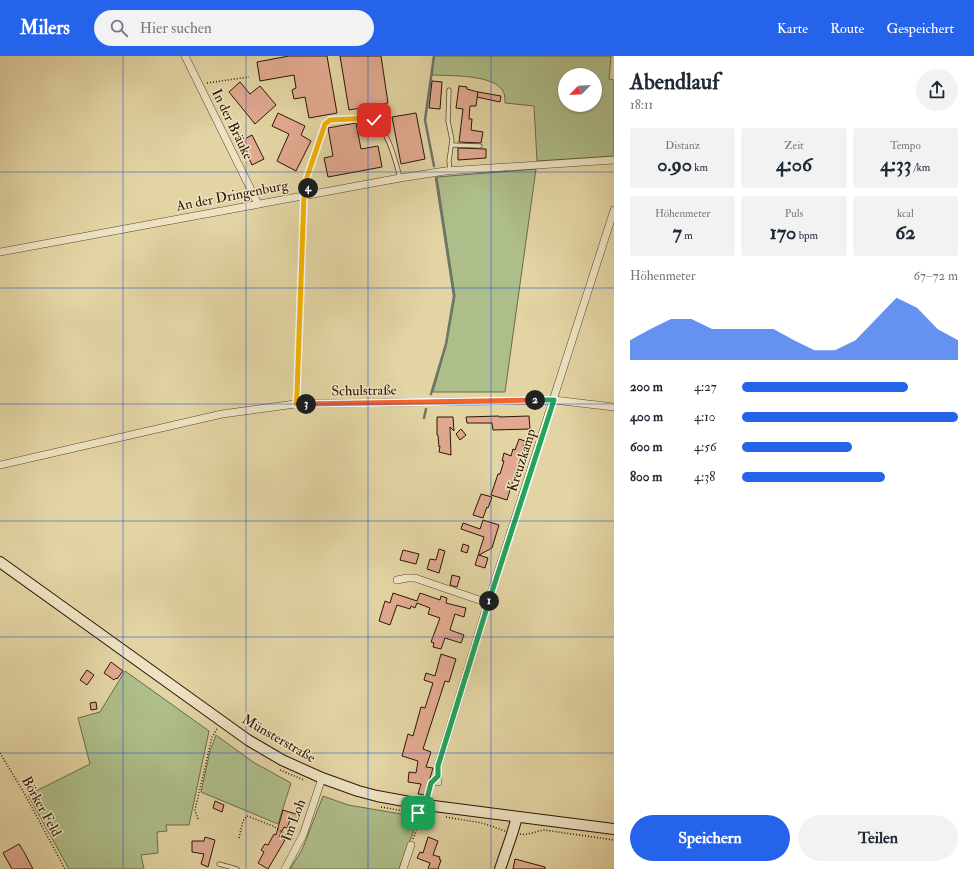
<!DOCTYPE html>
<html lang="de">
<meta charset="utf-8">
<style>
:root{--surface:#fff;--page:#f2f2f3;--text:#1f2937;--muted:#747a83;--accent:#2563eb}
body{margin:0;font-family:"IM FELL Double Pica",serif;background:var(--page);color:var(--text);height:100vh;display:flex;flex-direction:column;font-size:15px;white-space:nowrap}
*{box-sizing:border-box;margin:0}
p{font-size:13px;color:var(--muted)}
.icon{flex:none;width:22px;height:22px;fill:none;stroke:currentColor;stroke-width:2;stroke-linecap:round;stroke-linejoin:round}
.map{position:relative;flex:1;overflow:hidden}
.drawer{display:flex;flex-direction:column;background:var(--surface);width:360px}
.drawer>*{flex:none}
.needle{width:26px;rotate:245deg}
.controls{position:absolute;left:558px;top:12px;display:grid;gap:8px}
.controls a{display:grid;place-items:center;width:44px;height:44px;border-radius:50%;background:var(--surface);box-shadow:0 1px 3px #0004;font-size:20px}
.pin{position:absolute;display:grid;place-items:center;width:34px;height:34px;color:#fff;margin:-17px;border-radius:8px;box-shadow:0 2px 6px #0006}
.km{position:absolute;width:20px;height:20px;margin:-10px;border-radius:50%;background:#222;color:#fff;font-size:11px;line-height:20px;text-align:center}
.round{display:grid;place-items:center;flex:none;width:42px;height:42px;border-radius:21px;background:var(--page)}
.headline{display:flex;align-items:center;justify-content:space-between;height:68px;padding:0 16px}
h1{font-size:22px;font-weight:700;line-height:30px}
.metrics{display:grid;grid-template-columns:repeat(3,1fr);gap:6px;height:68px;padding:4px 16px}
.metrics div{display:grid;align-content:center;border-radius:4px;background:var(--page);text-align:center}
.metrics b{font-size:20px;font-weight:700}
.metrics small{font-size:11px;font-weight:400}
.metrics p{font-size:11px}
.chart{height:112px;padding:8px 16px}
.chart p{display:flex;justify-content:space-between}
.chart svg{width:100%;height:72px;margin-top:4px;fill:var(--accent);opacity:.7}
.action{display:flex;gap:8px;margin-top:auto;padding:8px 16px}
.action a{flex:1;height:46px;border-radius:24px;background:var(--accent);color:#fff;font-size:16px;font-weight:700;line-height:46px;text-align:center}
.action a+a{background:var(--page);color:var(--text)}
ul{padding:0 16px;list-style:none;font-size:13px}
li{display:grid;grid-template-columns:64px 48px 1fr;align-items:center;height:30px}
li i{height:10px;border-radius:5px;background:var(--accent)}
header{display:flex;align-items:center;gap:24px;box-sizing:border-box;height:56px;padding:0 20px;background:var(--accent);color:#fff}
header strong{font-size:19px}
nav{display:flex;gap:22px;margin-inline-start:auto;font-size:14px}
.search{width:280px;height:36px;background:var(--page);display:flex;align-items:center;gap:10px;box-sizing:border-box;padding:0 14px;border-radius:22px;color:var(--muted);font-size:15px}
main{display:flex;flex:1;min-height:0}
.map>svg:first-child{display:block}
.green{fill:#aebe8a;stroke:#6d6a48;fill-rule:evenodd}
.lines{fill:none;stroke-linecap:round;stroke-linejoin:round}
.stream{stroke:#6c7669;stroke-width:2.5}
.building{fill:#e1a990;stroke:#2c1505}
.lane-casing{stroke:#5a452c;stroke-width:5}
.street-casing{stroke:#5a452c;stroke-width:8}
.secondary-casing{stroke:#2c1505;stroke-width:12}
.path{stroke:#2c1505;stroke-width:1.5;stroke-dasharray:1 2;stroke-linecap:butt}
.lane{stroke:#ede3c3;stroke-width:3.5}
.street{stroke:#ede3c3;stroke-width:7}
.secondary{stroke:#ede3c3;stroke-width:10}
.split-1-casing{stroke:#fff;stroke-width:8}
.split-2-casing{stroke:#fff;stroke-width:8}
.split-3-casing{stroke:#fff;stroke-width:8}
.split-4-casing{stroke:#fff;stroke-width:8}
.split-5-casing{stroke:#fff;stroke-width:8}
.split-1{stroke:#22a559;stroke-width:5}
.split-2{stroke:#22a559;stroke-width:5}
.split-3{stroke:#f0652b;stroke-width:5}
.split-4{stroke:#f5b400;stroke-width:5}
.split-5{stroke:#f5b400;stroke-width:5}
.grid{fill:none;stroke:#1d4ed8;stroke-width:1;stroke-opacity:0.55}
.labels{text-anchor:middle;stroke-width:3;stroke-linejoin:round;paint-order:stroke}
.street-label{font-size:14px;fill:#2c1505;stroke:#ede3c3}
</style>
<header>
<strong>Milers</strong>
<div class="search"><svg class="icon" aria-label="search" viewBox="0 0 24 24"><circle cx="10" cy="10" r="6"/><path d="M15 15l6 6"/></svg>Hier suchen</div>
<nav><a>Karte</a><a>Route</a><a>Gespeichert</a></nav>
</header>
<main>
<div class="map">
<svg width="614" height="813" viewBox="0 0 614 813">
<rect width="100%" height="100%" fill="#e3d4a3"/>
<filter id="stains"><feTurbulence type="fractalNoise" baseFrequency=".005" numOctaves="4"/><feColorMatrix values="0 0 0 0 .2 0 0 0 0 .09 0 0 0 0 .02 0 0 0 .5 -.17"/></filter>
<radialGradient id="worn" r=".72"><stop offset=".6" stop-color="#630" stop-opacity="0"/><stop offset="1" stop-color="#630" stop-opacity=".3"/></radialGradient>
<g class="green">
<path d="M434,0H611L609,23L614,24V100L537,105L534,50L505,47C505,44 505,38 503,35C493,18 450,20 432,19ZM565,19H595V49H565Z"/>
<polygon points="536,113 505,336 433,336 446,290 455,240 437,121"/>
<polygon points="125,615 209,675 189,769 166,769 167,775 157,776 158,797 141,799 144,813 69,813 28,739 90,708 78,662 100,656"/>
<polygon points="216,679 253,706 291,727 278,768 201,736 210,695"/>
<polygon points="323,740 348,749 419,761 399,813 290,813 302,794"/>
</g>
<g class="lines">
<g class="stream">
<polyline points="434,0 425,64 434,110"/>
<polyline points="431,338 446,288 454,240 436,122"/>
<polyline points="424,362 426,353"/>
</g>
</g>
<g class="building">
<polygon points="289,0 327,0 337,57 309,62 305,41 294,43 292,34 296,32 294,19 260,25 257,6"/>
<polygon points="340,0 381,0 388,47 349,54"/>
<polygon points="432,25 442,26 440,53 429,52"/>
<polygon points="240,26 250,38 260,30 276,49 255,68 229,36"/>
<polygon points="459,30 467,31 467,33 478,36 476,50 470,50 469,63 472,63 471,74 483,76 481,87 459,86 463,53 456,52"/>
<polygon points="478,36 501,40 500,46 477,41"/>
<polygon points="278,57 305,70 301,79 311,85 296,115 277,105 289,78 272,70"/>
<polygon points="416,57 425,103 401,108 392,61"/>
<polygon points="356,67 361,93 378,90 382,111 328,121 324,102 333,100 328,72"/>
<polygon points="252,79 264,103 252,109 241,85"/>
<polygon points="458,92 486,93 486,102 458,104"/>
<polygon points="499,360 499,361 529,360 530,373 493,374 492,367 467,367 466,361"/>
<polygon points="437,361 453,361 454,375 450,371 451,399 439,396 440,390 439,391 438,379 437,379"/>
<polygon points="461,373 466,379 460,384 456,378"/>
<polygon points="519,383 525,385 507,444 491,439 498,418 500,418 504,405 502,405 504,397 511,400 513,393 515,394"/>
<polygon points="481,438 492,441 488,452 487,451 483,462 473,459"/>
<polygon points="483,464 499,469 492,492 479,499 488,502 485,512 475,509 484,481 461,473 463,467 480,473"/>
<polygon points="463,488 469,490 467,497 461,495"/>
<polygon points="439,493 445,495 439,517 427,513 430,503 436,504"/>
<polygon points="403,494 419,498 416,508 400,504"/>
<polygon points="452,519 460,521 457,531 450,529"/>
<polygon points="393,537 417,545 420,537 440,544 441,540 447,542 446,547 466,552 464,561 455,558 450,574 464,579 461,587 445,582 441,593 433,591 434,587 431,586 440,562 428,558 430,552 417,547 415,552 411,550 410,553 397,549 390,569 379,565 385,545 390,547"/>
<polygon points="441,598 456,603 449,626 445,625 423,693 431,696 426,711 433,712 425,739 418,738 421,728 408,726 409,716 416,717 418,705 402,700 408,678 413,680 421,651 425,652 433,627 424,624 426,617 435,620"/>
<polygon points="111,606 123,615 117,623 116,622 114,624 104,617"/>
<polygon points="87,614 94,619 87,629 80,624"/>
<polygon points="96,646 97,653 91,654 90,647"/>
<polygon points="215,745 224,749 222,756 213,752"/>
<polygon points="283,754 299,759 297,767 290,764 287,772 284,771 279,781 285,784 268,813 258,807 264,796 261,794 265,788 268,789 274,778 276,779"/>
<polygon points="205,781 215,784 208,811 201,808 204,798 192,796 192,785 204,785"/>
<polygon points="428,781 438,785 433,799 440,801 439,803 441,804 438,813 428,813 430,807 417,802 420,796 423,797"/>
<polygon points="19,788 24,796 33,813 12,813 3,797"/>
<polygon points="515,803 545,811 545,813 513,813"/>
</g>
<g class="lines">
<defs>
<g id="lane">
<polyline points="449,34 448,65 452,84 449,105 450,115"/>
<polyline points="452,89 480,90"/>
<path d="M308,138L307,121L325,67L330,64C341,64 356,61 367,62C386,64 396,106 400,122"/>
<polyline points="219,808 237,813"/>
</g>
<g id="street">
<polyline points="185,0 258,148"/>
<polyline points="0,196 400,122 445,115 614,104"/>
<polyline points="0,409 222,358 295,348 554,344 614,351"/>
<polyline points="397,524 407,522 415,522 488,547"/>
<polyline points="438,726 438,710 488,547 614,154"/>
<polyline points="285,813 303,779 322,722"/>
<polyline points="403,813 411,789"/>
</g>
<g id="secondary">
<polyline points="0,506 248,684 282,704 322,722 358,735 377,740 426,749 614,773"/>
<polyline points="500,813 512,778 517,761"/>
</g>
</defs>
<use href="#lane" class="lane-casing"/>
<use href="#street" class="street-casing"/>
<use href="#secondary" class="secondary-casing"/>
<g class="path">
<polyline points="207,27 249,21"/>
<polyline points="297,340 304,146"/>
<polyline points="0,697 23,735 65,813"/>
<polyline points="280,714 304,724"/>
<polyline points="428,742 431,728"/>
<polyline points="381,751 409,756"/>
<polyline points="446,761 482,767 505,775"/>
<polyline points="198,763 195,754 212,681 217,673"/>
<path d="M520,778C527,780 536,775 544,774L614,784"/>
<polyline points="239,782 243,765 247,760 273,770 293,783"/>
<polyline points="413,783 423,757"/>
</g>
<use href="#lane" class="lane"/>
<use href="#street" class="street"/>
<use href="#secondary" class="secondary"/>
</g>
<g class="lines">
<defs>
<polyline id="split-1" points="418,757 423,758 431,727 438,720 438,710 489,545"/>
<polyline id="split-2" points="489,545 554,344 535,344"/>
<polyline id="split-3" points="306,348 535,344"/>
<polyline id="split-4" points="306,348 296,348 297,338 304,139 308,138 308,132"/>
<polyline id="split-5" points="308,132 307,121 325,68 330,64 368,62 374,64"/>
</defs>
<use href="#split-1" class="split-1-casing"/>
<use href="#split-2" class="split-2-casing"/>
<use href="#split-3" class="split-3-casing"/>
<use href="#split-4" class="split-4-casing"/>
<use href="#split-5" class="split-5-casing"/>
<use href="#split-1" class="split-1"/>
<use href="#split-2" class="split-2"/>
<use href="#split-3" class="split-3"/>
<use href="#split-4" class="split-4"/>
<use href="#split-5" class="split-5"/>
</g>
<path class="grid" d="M123,0V813M246,0V813M368,0V813M491,0V813M0,116H614M0,232H614M0,348H614M0,465H614M0,581H614M0,697H614"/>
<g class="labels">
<g class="street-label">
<text transform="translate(233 68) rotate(64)" y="5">In der Bräuke</text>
<text transform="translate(232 139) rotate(-11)" y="5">An der Dringenburg</text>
<text transform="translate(364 334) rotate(-1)" y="5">Schulstraße</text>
<text transform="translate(521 404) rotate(-72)" y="5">Kreuzkamp</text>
<text transform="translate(279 682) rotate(30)" y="5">Münsterstraße</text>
<text transform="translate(42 750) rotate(61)" y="5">Börker Feld</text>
<text transform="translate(293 764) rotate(-69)" y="5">Im Loh</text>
</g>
</g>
<rect width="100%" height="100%" filter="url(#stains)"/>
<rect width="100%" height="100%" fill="url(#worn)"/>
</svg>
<div class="controls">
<a><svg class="needle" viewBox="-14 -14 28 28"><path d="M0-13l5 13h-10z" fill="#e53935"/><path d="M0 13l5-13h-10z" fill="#747a83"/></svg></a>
</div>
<div class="pin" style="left:418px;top:757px;background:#1e9e55"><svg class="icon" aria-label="arrive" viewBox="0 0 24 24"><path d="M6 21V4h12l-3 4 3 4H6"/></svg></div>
<div class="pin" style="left:374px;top:64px;background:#d93025"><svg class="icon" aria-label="check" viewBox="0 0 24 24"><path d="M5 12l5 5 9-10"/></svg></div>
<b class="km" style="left:489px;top:545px">1</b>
<b class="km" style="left:535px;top:344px">2</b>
<b class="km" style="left:306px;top:348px">3</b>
<b class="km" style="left:308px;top:132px">4</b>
</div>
<section class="drawer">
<div class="headline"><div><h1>Abendlauf</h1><p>18:11</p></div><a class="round"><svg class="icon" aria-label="share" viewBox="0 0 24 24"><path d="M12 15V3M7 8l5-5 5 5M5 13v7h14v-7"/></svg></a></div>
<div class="metrics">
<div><p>Distanz</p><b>0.90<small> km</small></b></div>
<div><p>Zeit</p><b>4:06</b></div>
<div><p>Tempo</p><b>4:33<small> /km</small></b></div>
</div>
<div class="metrics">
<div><p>Höhenmeter</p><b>7<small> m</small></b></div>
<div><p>Puls</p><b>170<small> bpm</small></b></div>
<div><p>kcal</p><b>62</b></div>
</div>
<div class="chart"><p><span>Höhenmeter</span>67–72 m</p>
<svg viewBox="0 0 160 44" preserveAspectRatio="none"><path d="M0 44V32L10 25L20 19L30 19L40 25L50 25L60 25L70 25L80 32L90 38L100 38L110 32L120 19L130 6L140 12L150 25L160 32V44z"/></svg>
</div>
<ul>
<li><b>200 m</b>4:27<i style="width:77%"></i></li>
<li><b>400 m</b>4:10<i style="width:100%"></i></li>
<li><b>600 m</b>4:56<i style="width:51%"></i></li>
<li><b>800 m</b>4:38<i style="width:66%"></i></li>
</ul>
<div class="action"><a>Speichern</a><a>Teilen</a></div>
</section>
</main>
